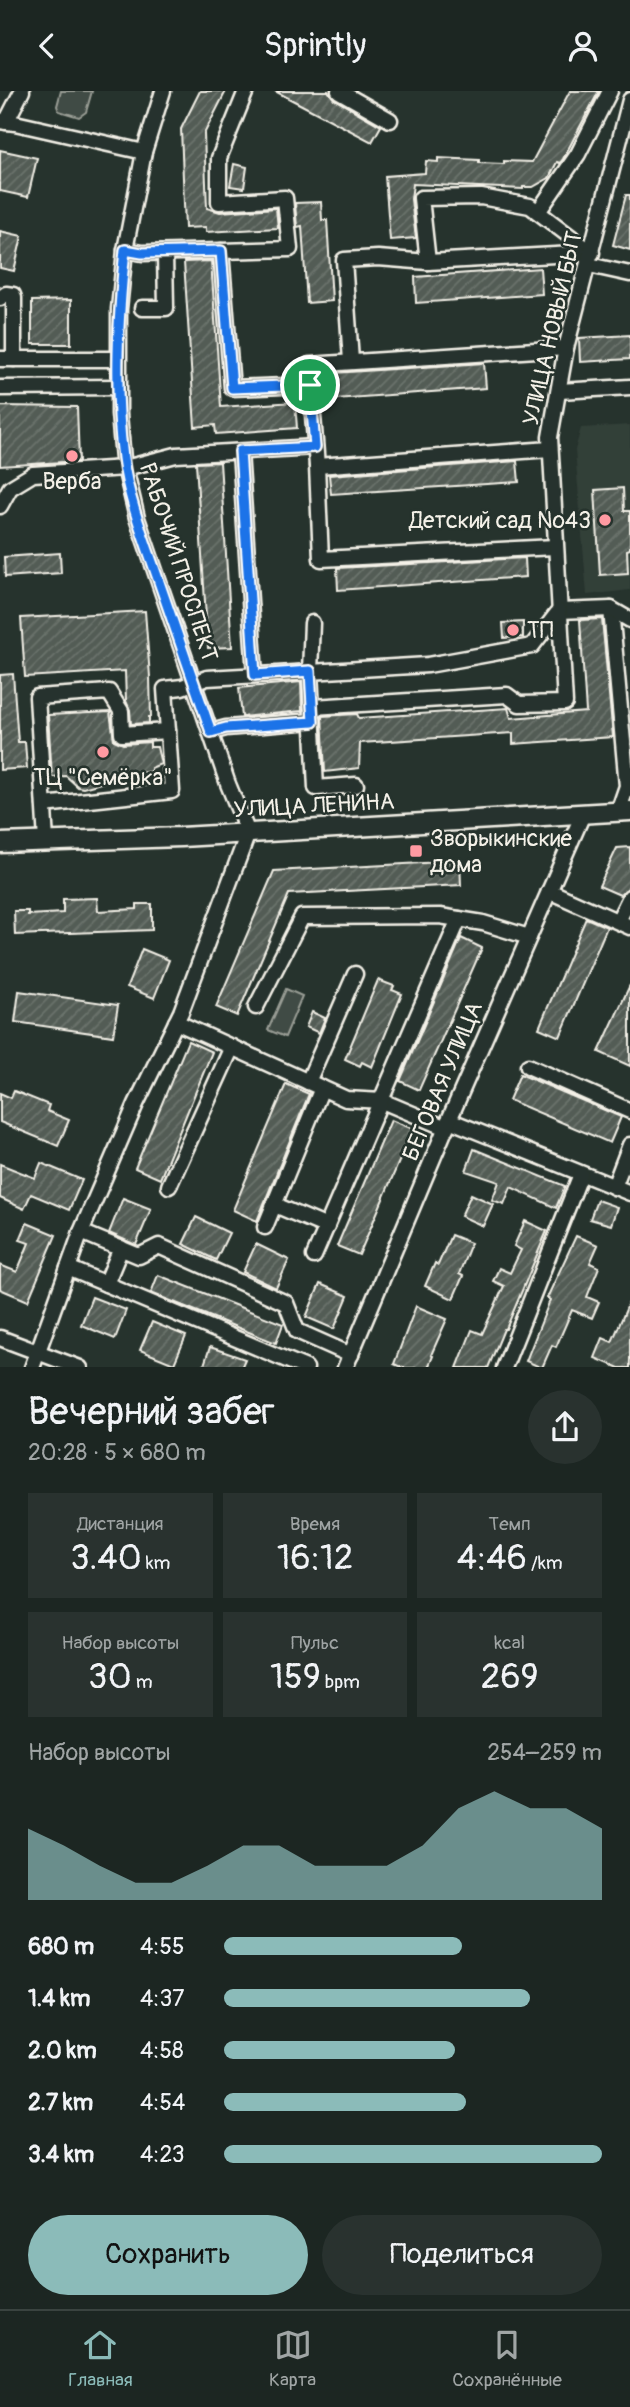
<!DOCTYPE html>
<html lang="ru">
<meta charset="utf-8">
<style>
:root{--surface:#1c2622;--page:#29322f;--text:#f1f3f6;--muted:#a0a5a5;--line:#3a4340;--accent:#8bbbb9}
body{margin:0;font-family:Pangolin,sans-serif;background:var(--page);color:var(--text);height:100vh;display:flex;flex-direction:column;font-size:26px;white-space:nowrap}
*{box-sizing:border-box;margin:0}
p{font-size:23px;color:var(--muted)}
.icon{flex:none;width:38px;height:38px;fill:none;stroke:currentColor;stroke-width:2;stroke-linecap:round;stroke-linejoin:round}
.map{position:relative;height:1276px;overflow:hidden}
.side{display:flex;flex-direction:column;background:var(--surface);flex:1}
.side>*{flex:none}
.pin{position:absolute;display:grid;place-items:center;width:60px;height:60px;color:#fff;margin:-30px;border:4px solid #fff;border-radius:50%;box-shadow:0 2px 7px #0007}
.round{display:grid;place-items:center;flex:none;width:74px;height:74px;border-radius:37px;background:var(--page)}
.summary{display:flex;align-items:center;justify-content:space-between;height:119px;padding:0 28px}
h1{font-size:38px;font-weight:600;line-height:52px}
.figures{display:grid;grid-template-columns:repeat(3,1fr);gap:10px;height:119px;padding:7px 28px}
.figures div{display:grid;align-content:center;border-radius:0px;background:var(--page);text-align:center}
.figures b{font-size:35px;font-weight:600}
.figures small{font-size:19px;font-weight:400}
.figures p{font-size:19px}
.chart{height:196px;padding:14px 28px}
.chart p{display:flex;justify-content:space-between}
.chart svg{width:100%;height:126px;margin-top:7px;fill:var(--accent);opacity:.7}
.action{display:flex;gap:14px;margin-top:auto;padding:14px 28px}
.action a{flex:1;height:80px;border-radius:42px;background:var(--accent);color:#111;font-size:28px;font-weight:600;line-height:80px;text-align:center}
.action a+a{background:var(--page);color:var(--text)}
ul{padding:0 28px;list-style:none;font-size:23px}
li{display:grid;grid-template-columns:112px 84px 1fr;align-items:center;height:52px}
li i{height:18px;border-radius:9px;background:var(--accent)}
header{display:flex;justify-content:space-between;align-items:center;height:91px;padding:0 28px;background:var(--surface);font-size:32px;font-weight:600}
.dock{display:flex;justify-content:space-around;align-items:center;height:98px;border-top:2px solid var(--line);background:var(--surface);font-size:19px;color:var(--muted)}
.dock a{display:grid;justify-items:center;gap:4px}
.dock .current{color:var(--accent)}
.map>svg:first-child{display:block}
.built{fill:#333f39}
.green{fill:#414b45;stroke:#9a9e96;stroke-width:2}
.building{fill:url(#building-hatch);stroke:#f4f1e8;stroke-width:2}
.lines{fill:none;stroke-linecap:round;stroke-linejoin:round}
.minor-casing{stroke:#f4f1e8;stroke-width:19}
.major-casing{stroke:#f4f1e8;stroke-width:23}
.minor{stroke:#26332d;stroke-width:14}
.major{stroke:#26332d;stroke-width:18}
.route-casing{stroke:#fff;stroke-width:14}
.route{stroke:#1a73e8;stroke-width:9}
.poi-dot{fill:#ff9aa2;stroke:#26332d;stroke-width:2.5}
.labels{text-anchor:middle;stroke-width:5;stroke-linejoin:round;paint-order:stroke}
.street-label{font-size:23px;fill:#f4f1e8;stroke:#26332d}
.poi-label{font-size:23px;fill:#f4f1e8;stroke:#26332d}
</style>
<header><svg class="icon" aria-label="back" viewBox="0 0 24 24"><path d="M15 5l-7 7 7 7"/></svg>Sprintly<svg class="icon" aria-label="person" viewBox="0 0 24 24"><circle cx="12" cy="8" r="4"/><path d="M4 21q1-7 8-7t8 7"/></svg></header>
<div class="map">
<svg width="630" height="1277" viewBox="0 0 630 1277">
<defs>
<pattern id="building-hatch" width="6" height="6" patternUnits="userSpaceOnUse" patternTransform="scale(1.75)"><rect width="6" height="6" fill="#525c55"/><path d="M-1 1l2-2M0 6l6-6M5 7l2-2" fill="none" stroke="#6c746d"/></pattern>
</defs>
<rect width="100%" height="100%" fill="#26332d"/>
<filter id="ink" filterUnits="userSpaceOnUse"><feTurbulence type="fractalNoise" baseFrequency=".0143" numOctaves="2"/><feDisplacementMap in="SourceGraphic" scale="14" xChannelSelector="R" yChannelSelector="G"/><feConvolveMatrix kernelMatrix="1 2 1 2 8 2 1 2 1" color-interpolation-filters="sRGB"/></filter>
<g filter="url(#ink)">
<polygon class="built" points="630,334 630,499 587,504 575,359 581,337"/>
<g class="green">
<polygon points="61,0 92,0 86,21 79,26 59,20 57,15"/>
<polygon points="286,898 302,905 285,946 268,939"/>
</g>
<g class="building">
<polygon points="200,0 226,0 204,43 207,117 220,121 276,117 278,137 206,141 206,136 185,137 181,38"/>
<polygon points="275,0 328,0 334,8 381,35 372,51"/>
<polygon points="570,0 599,0 563,68 560,72 557,71 549,87 533,96 523,96 523,98 413,93 411,108 416,147 390,149 385,85 425,82 426,70 438,71 438,67 479,69 479,72 504,73 504,70 532,71"/>
<polygon points="0,59 37,67 28,106 0,100"/>
<polygon points="234,73 247,76 244,97 230,95"/>
<polygon points="626,104 630,104 630,159 613,154"/>
<polygon points="321,111 322,129 327,129 332,210 307,212 302,135 297,136 295,112"/>
<polygon points="0,140 22,145 14,180 0,177"/>
<polygon points="211,170 221,316 295,311 297,337 216,343 215,334 195,336 184,171"/>
<polygon points="540,177 542,203 416,212 415,186"/>
<polygon points="71,209 71,253 32,253 32,210"/>
<polygon points="630,244 630,268 580,271 579,247"/>
<polygon points="484,272 486,297 335,308 333,282"/>
<polygon points="0,315 77,316 79,370 0,375"/>
<polygon points="517,370 519,391 331,403 329,384"/>
<polygon points="220,371 232,556 208,557 196,372"/>
<polygon points="623,397 624,420 630,420 630,458 627,459 628,482 600,484 595,399"/>
<polygon points="60,462 61,482 5,486 4,466"/>
<polygon points="525,467 526,486 338,499 337,477"/>
<polygon points="145,520 150,586 151,626 149,626 149,632 131,633 130,619 126,610 125,580 25,586 21,527"/>
<polygon points="602,528 613,646 513,653 513,642 360,652 359,677 325,681 322,625 357,623 359,627 508,617 511,627 586,621 580,529"/>
<polygon points="523,531 523,546 504,547 503,532"/>
<polygon points="13,583 18,651 25,651 27,677 0,679 0,584"/>
<polygon points="301,591 302,620 242,626 239,597"/>
<polygon points="110,621 114,649 123,653 150,651 150,656 157,656 161,673 151,677 151,681 136,682 83,697 78,696 66,685 52,686 48,624"/>
<polygon points="630,756 630,792 628,797 620,804 599,795 617,757"/>
<polygon points="460,770 461,794 289,803 237,925 216,916 274,780"/>
<polygon points="97,807 98,820 137,818 137,813 152,813 152,839 15,844 14,820 28,820 28,824 63,822 63,808"/>
<polygon points="586,827 607,836 560,946 539,937"/>
<polygon points="461,847 482,857 419,999 400,990"/>
<polygon points="142,858 169,869 154,907 127,896"/>
<polygon points="378,889 394,895 392,899 402,903 372,976 362,971 360,975 345,968"/>
<polygon points="630,894 630,975 599,961"/>
<polygon points="19,900 118,914 113,945 15,931"/>
<polygon points="312,921 325,927 319,942 306,936"/>
<polygon points="188,950 212,961 160,1088 135,1077"/>
<polygon points="520,983 621,1026 610,1052 509,1009"/>
<polygon points="286,993 309,1003 257,1130 233,1119"/>
<polygon points="14,1000 49,1014 47,1020 69,1029 58,1055 0,1031 0,1002 11,1007"/>
<polygon points="391,1029 413,1038 359,1164 337,1155"/>
<polygon points="474,1058 565,1095 556,1117 511,1096 504,1113 492,1109 499,1091 466,1080"/>
<polygon points="41,1072 82,1089 69,1119 31,1103 24,1118 0,1107 0,1073 35,1087"/>
<polygon points="471,1103 493,1113 483,1135 461,1125"/>
<polygon points="123,1107 151,1118 136,1154 109,1142"/>
<polygon points="597,1109 617,1116 611,1134 590,1128"/>
<polygon points="196,1126 229,1142 216,1169 183,1153"/>
<polygon points="525,1130 547,1140 506,1238 504,1238 488,1277 457,1277 472,1239 482,1243 504,1195 493,1190 499,1177 510,1182 521,1159 514,1155"/>
<polygon points="27,1132 56,1144 28,1210 0,1198 0,1174 17,1181 29,1152 20,1149"/>
<polygon points="451,1144 471,1152 459,1183 463,1185 453,1208 425,1195 435,1172 438,1174"/>
<polygon points="576,1145 598,1154 590,1172 599,1176 587,1206 599,1211 592,1227 572,1219 556,1256 552,1254 542,1277 526,1270 550,1209 547,1207"/>
<polygon points="256,1153 289,1169 276,1197 243,1181"/>
<polygon points="158,1184 283,1233 276,1252 151,1202"/>
<polygon points="320,1193 348,1205 334,1238 306,1226"/>
<polygon points="92,1206 126,1219 115,1248 81,1234"/>
<polygon points="630,1209 630,1277 619,1277 595,1267 603,1247 612,1251"/>
<polygon points="416,1215 447,1228 431,1264 433,1265 428,1277 403,1277 394,1273"/>
<polygon points="152,1231 186,1245 174,1273 140,1259"/>
<polygon points="210,1256 245,1268 241,1277 203,1277"/>
</g>
<g class="lines">
<defs>
<g id="minor">
<polyline points="339,0 390,29"/>
<polyline points="0,30 15,32 144,61"/>
<polyline points="6,31 22,0"/>
<polygon points="481,106 530,115 592,162 428,171 421,107"/>
<polyline points="538,121 578,63 610,0"/>
<polyline points="125,159 142,162 221,160 232,297 310,294"/>
<polyline points="221,160 290,158 285,107 219,111 219,67 246,0"/>
<polyline points="589,174 630,183"/>
<polyline points="0,207 6,203 13,204 14,207 14,268"/>
<polyline points="142,217 166,217 165,162"/>
<polyline points="0,268 118,268"/>
<polyline points="351,270 344,169 378,167 428,171"/>
<polyline points="0,297 118,296"/>
<polyline points="559,300 630,296"/>
<polyline points="240,361 255,584"/>
<polyline points="317,375 550,358"/>
<polyline points="0,415 10,397 33,383 125,377 176,364 315,356"/>
<polyline points="555,456 321,468 317,375 309,274 566,257"/>
<polyline points="611,518 627,695 618,721"/>
<polyline points="559,520 611,518 630,529"/>
<polyline points="312,532 310,580 316,697 356,694"/>
<polyline points="313,616 507,604 519,613 565,612 550,346 566,257 630,9"/>
<polyline points="211,641 226,637 313,630"/>
<polyline points="44,714 172,700 168,640"/>
<polyline points="46,750 37,606 109,601 121,620 122,643 168,640 165,598 182,596 207,587 428,574 532,555 559,520"/>
<polyline points="549,800 630,836"/>
<polyline points="618,830 630,806"/>
<polyline points="256,916 302,826 440,825 483,832 529,846"/>
<polyline points="176,931 346,1008 382,1010 446,1037"/>
<polyline points="528,975 630,1020"/>
<polyline points="308,991 355,883"/>
<polyline points="449,1029 630,1102"/>
<polyline points="169,1095 232,956"/>
<polyline points="614,1096 630,1054"/>
<polyline points="275,1114 327,1136"/>
<polyline points="265,1136 322,997"/>
<polyline points="81,1141 139,1165 159,1155 286,1212 297,1240 351,1264"/>
<polyline points="314,1165 459,828"/>
<polyline points="68,1177 306,1277"/>
<polyline points="106,1193 121,1157"/>
<polyline points="0,1247 80,1277"/>
<polyline points="32,1277 81,1141 136,1013 181,921 248,742 228,693 137,427 123,368 119,323 119,218 125,159 144,61 163,0"/>
<polyline points="345,1277 449,1029 583,723"/>
<polyline points="504,1277 581,1083"/>
</g>
<polyline id="major" points="0,752 181,746 630,720"/>
</defs>
<use href="#minor" class="minor-casing"/>
<use href="#major" class="major-casing"/>
<use href="#minor" class="minor"/>
<use href="#major" class="major"/>
</g>
</g>
<g class="lines" filter="url(#ink)">
<defs>
<path id="route" d="M125,159L142,162L221,160L232,297L310,294L315,356L240,360L255,584L310,580L313,631L226,637L211,641C193,589 175,537 157,485C144,447 128,407 123,367C114,298 118,228 125,159Z"/>
</defs>
<use href="#route" class="route-casing"/>
<use href="#route" class="route"/>
</g>
<g class="poi-dot">
<circle cx="72" cy="365" r="7"/>
<circle cx="605" cy="429" r="7"/>
<circle cx="513" cy="539" r="7"/>
<circle cx="103" cy="661" r="7"/>
<rect x="409" y="753" width="14" height="14" rx="3.5"/>
</g>
<g class="labels">
<g class="street-label">
<text transform="translate(552 237) rotate(-77)" y="8">УЛИЦА НОВЫЙ БЫТ</text>
<text transform="translate(179 471) rotate(72)" y="8">РАБОЧИЙ ПРОСПЕКТ</text>
<text transform="translate(314 714) rotate(-3)" y="8">УЛИЦА ЛЕНИНА</text>
<text transform="translate(442 990) rotate(-67)" y="8">БЕГОВАЯ УЛИЦА</text>
</g>
<g class="poi-label">
<text x="72" y="398">Верба</text>
<text x="591" y="437" text-anchor="end">Детский сад №43</text>
<text x="527" y="547" text-anchor="start">ТП</text>
<text x="103" y="694">ТЦ "Семёрка"</text>
<text x="430" y="755" text-anchor="start">Зворыкинские<tspan x="430" dy="26">дома</tspan></text>
</g>
</g>
</svg>
<div class="pin" style="left:310px;top:294px;background:#1e9e55"><svg class="icon" aria-label="arrive" viewBox="0 0 24 24"><path d="M6 21V4h12l-3 4 3 4H6"/></svg></div>
</div>
<section class="side">
<div class="summary"><div><h1>Вечерний забег</h1><p>20:28 · 5 × 680 m</p></div><a class="round"><svg class="icon" aria-label="share" viewBox="0 0 24 24"><path d="M12 15V3M7 8l5-5 5 5M5 13v7h14v-7"/></svg></a></div>
<div class="figures">
<div><p>Дистанция</p><b>3.40<small> km</small></b></div>
<div><p>Время</p><b>16:12</b></div>
<div><p>Темп</p><b>4:46<small> /km</small></b></div>
</div>
<div class="figures">
<div><p>Набор высоты</p><b>30<small> m</small></b></div>
<div><p>Пульс</p><b>159<small> bpm</small></b></div>
<div><p>kcal</p><b>269</b></div>
</div>
<div class="chart"><p><span>Набор высоты</span>254–259 m</p>
<svg viewBox="0 0 160 44" preserveAspectRatio="none"><path d="M0 44V19L10 25L20 32L30 38L40 38L50 32L60 25L70 25L80 32L90 32L100 32L110 25L120 12L130 6L140 12L150 12L160 19V44z"/></svg>
</div>
<ul>
<li><b>680 m</b>4:55<i style="width:63%"></i></li>
<li><b>1.4 km</b>4:37<i style="width:81%"></i></li>
<li><b>2.0 km</b>4:58<i style="width:61%"></i></li>
<li><b>2.7 km</b>4:54<i style="width:64%"></i></li>
<li><b>3.4 km</b>4:23<i style="width:100%"></i></li>
</ul>
<div class="action"><a>Сохранить</a><a>Поделиться</a></div>
</section>
<nav class="dock">
<a class="current"><svg class="icon" aria-label="home" viewBox="0 0 24 24"><path d="M3 11l9-7 9 7M6 9v11h12V9"/></svg>Главная</a>
<a><svg class="icon" aria-label="map" viewBox="0 0 24 24"><path d="M3 6l6-2 6 2 6-2v14l-6 2-6-2-6 2zM9 4v14M15 6v14"/></svg>Карта</a>
<a><svg class="icon" aria-label="saved" viewBox="0 0 24 24"><path d="M7 4h10v16l-5-4-5 4z"/></svg>Сохранённые</a>
</nav>
